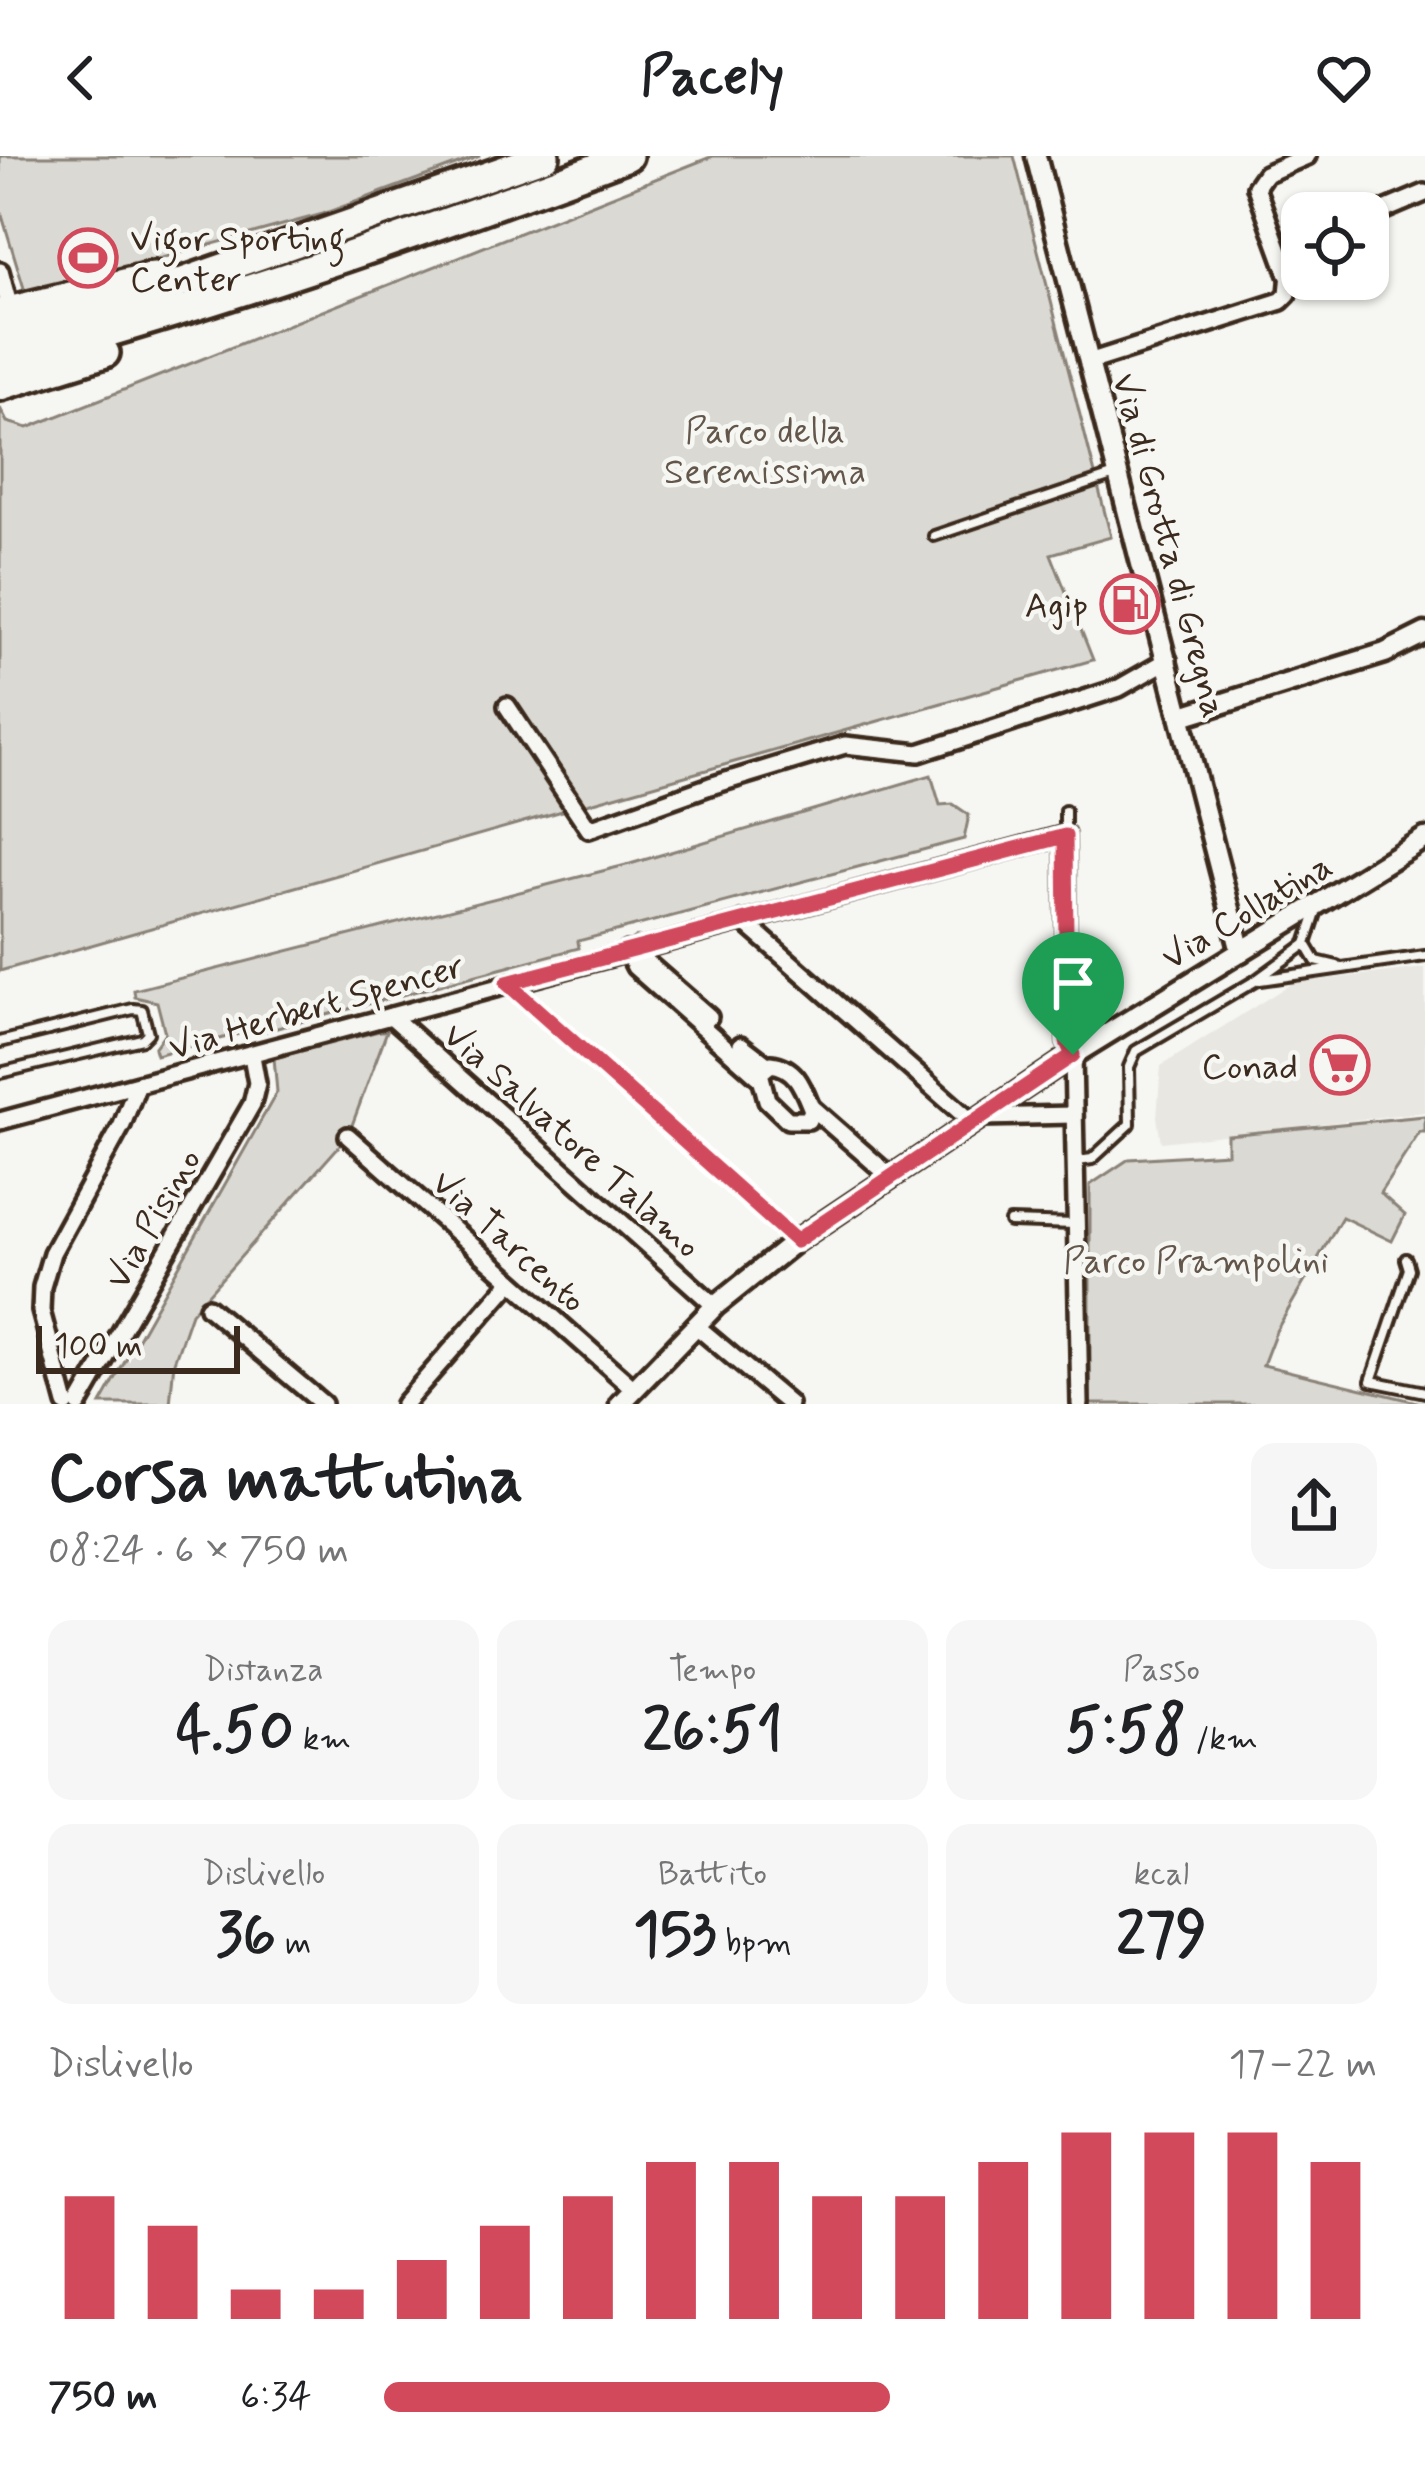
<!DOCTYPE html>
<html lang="it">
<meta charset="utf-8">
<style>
:root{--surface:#fff;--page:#f6f6f6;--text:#202124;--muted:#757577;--accent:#d1495b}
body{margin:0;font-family:Mynerve,sans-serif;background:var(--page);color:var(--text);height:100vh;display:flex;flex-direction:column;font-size:45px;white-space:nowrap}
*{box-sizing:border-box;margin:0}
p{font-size:39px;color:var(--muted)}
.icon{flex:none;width:66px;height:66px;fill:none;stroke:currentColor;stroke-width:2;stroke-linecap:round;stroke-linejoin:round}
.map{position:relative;height:1248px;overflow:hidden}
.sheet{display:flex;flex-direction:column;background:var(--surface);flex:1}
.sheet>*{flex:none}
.tools{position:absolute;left:1281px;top:36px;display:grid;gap:24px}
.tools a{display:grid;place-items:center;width:108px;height:108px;border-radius:24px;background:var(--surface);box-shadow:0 3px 9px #0004;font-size:60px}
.scale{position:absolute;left:36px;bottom:30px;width:204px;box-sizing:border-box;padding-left:12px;border:6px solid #3b2a1e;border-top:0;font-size:33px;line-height:42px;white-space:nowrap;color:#3b2a1e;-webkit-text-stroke:9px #f6f6f2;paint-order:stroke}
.pin{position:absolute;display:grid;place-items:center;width:102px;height:102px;color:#fff;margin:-123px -51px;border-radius:50% 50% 50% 0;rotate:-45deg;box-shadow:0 0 12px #0007}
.pin .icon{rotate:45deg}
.round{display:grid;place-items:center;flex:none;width:126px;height:126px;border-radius:24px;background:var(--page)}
.headline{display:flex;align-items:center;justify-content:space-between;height:204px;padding:0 48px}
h1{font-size:66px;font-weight:700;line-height:90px}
.figures{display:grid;grid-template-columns:repeat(3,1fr);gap:18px;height:204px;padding:12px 48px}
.figures div{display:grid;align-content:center;border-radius:24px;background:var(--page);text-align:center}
.figures b{font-size:60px;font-weight:700}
.figures small{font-size:33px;font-weight:400}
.figures p{font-size:33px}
.chart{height:336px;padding:24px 48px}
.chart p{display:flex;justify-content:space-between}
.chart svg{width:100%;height:216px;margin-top:12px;stroke:var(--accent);stroke-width:6}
ul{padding:0 48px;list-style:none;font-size:39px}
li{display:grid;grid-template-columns:192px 144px 1fr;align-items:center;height:90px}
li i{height:30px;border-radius:15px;background:var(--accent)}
header{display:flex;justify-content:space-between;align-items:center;height:156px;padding:0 48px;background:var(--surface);font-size:54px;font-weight:700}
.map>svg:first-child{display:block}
.built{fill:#e8e7e2}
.green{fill:#dad9d3;stroke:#8a8278;stroke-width:3}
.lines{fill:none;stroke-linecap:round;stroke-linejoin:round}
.service-casing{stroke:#3b2a1e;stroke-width:16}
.minor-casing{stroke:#3b2a1e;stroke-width:24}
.tertiary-casing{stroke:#3b2a1e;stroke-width:27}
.motorway-casing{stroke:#3b2a1e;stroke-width:36}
.service{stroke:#f6f6f2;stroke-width:8}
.minor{stroke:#f6f6f2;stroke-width:15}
.tertiary{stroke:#f6f6f2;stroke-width:18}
.motorway{stroke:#f6f6f2;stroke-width:27}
.route-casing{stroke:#fff;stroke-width:24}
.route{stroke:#d1495b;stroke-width:15}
.labels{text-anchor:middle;stroke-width:9;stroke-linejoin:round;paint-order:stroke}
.poi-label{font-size:36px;fill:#3b2a1e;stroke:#f6f6f2;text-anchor:end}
.park-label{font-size:36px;fill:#63564b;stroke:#f6f6f2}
.street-label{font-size:36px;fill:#3b2a1e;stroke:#f6f6f2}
</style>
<header><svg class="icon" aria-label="back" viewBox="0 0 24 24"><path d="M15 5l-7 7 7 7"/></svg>Pacely<svg class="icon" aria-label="heart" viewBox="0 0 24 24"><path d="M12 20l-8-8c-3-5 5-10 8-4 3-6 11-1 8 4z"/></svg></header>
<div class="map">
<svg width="1425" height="1248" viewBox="0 0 1425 1248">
<rect width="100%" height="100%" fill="#f6f6f2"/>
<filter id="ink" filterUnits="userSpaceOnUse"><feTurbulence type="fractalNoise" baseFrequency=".00833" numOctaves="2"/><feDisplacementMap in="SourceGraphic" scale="24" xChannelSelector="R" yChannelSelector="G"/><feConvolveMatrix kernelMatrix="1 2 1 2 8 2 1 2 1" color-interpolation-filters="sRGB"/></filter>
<g filter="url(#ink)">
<polygon class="built" points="1425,812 1425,956 1161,986 1157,961 1161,910 1292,827"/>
<g class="green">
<polygon points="0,0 480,0 323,58 26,139 0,53"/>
<polygon points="713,0 1014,0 1111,381 1051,398 1093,504 0,815 0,252 7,266 28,272"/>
<polygon points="931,619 940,649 953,648 969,659 964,683 578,785 579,792 266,875 251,875 156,899 154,892 165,877 157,846 135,841 134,834 630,708"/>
<polygon points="379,875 387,875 348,980 191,1157 174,1206 170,1248 101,1248 277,936 274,902"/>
<polygon points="1425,960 1425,976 1420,976 1380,1037 1405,1059 1392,1085 1342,1061 1276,1175 1263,1209 1425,1248 1090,1248 1090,1029 1129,1003 1227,997 1227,979"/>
</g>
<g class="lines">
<defs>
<g id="service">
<polyline points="934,380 1118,318"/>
<polyline points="1065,678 1065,655"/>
<polyline points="1306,788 1316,805 1337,810"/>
<polyline points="1260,824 1425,800"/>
<polyline points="511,831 795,1084"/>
<polyline points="0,886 133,853 142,854 148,877 142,883 0,917"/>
<polyline points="1078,1005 1092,1003 1130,968 1129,911 1136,895 1255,825 1306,788 1318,751"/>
<polyline points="1010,1066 1075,1068"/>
<polyline points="1406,1103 1409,1113 1371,1225 1425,1236"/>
</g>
<g id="minor">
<polyline points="1368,61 1425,37"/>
<polyline points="0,115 8,145"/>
<polyline points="1288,119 1256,31 1265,18 1307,0"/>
<polyline points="1089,206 1281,145 1288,138 1291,107 1302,91"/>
<polyline points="507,550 589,673 710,630 845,589 919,597 1119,532 1168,504"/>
<polyline points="743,765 973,967"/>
<polyline points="638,792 646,806 709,861"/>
<polyline points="627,795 635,811 760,922"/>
<polyline points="391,860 715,1150"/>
<polyline points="741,889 767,909"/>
<path d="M771,908C797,911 803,932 812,954L808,964H788L767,944L760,917Z"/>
<polyline points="812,952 892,1022"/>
<polyline points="981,961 1074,959"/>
<polyline points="0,965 1065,679 1067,886 1073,899 1080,1248"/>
<polyline points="348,980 634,1233"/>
<polyline points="208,1151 323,1248"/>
<polyline points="695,1169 789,1248"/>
<polyline points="66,1248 41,1155 42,1131 52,1097 122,969 137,930"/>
<polyline points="79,1248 252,948 257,927 252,900"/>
<polyline points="404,1248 511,1126"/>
</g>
<g id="tertiary">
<polyline points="1036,0 1241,796"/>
<polyline points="1182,560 1385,497 1425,477"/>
<polyline points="620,1248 715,1150 796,1085 1073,899 1425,682"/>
</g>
<g id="motorway">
<polyline points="0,157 154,120"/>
<polyline points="0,181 85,160 545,0"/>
<path d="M0,207C212,150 422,77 628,0"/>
<polyline points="0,230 105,197"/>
</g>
</defs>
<use href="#service" class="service-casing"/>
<use href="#minor" class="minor-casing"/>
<use href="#tertiary" class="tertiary-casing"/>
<use href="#motorway" class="motorway-casing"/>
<use href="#service" class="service"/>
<use href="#minor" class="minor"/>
<use href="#tertiary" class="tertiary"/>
<use href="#motorway" class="motorway"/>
</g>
</g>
<g class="lines" filter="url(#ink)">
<defs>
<polygon id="route" points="1065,680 1067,886 1073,899 796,1085 507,827"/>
</defs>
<use href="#route" class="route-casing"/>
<use href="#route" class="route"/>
</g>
<defs>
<symbol id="stadium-ring" viewBox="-11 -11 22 22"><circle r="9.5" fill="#f6f6f2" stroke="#d1495b" stroke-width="1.5"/><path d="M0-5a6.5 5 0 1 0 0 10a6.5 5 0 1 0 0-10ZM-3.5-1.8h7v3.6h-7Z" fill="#d1495b"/></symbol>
<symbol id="fuel-ring" viewBox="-11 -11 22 22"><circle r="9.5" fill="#f6f6f2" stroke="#d1495b" stroke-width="1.5"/><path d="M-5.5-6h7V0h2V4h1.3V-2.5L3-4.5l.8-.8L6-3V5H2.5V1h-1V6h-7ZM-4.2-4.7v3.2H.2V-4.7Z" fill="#d1495b"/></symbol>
<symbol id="supermarket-ring" viewBox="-11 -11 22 22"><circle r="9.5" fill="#f6f6f2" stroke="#d1495b" stroke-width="1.5"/><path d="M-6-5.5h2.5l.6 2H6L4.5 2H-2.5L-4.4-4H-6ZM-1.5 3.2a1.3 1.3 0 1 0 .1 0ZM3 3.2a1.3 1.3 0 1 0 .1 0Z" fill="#d1495b"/></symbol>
</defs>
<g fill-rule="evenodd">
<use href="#stadium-ring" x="55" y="69" width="66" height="66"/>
<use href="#fuel-ring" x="1097" y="415" width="66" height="66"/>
<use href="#supermarket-ring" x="1307" y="876" width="66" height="66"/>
</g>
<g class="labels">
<g class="poi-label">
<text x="130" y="94" text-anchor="start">Vigor Sporting<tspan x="130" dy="41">Center</tspan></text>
<text x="1088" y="461">Agip</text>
<text x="1298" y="922">Conad</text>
</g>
<g class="park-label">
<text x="765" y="286">Parco della<tspan x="765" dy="41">Serenissima</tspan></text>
<text x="1196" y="1116">Parco Prampolini</text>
</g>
<g class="street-label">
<text transform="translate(1171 389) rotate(75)" y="13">Via di Grotta di Gregna</text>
<text transform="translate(1246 754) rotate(-31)" y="13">Via Collatina</text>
<text transform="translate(316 849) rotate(-16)" y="13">Via Herbert Spencer</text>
<text transform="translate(573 983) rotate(42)" y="13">Via Salvatore Talamo</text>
<text transform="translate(152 1062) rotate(-60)" y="13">Via Pisino</text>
<text transform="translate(510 1084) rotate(42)" y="13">Via Tarcento</text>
</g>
</g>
</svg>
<div class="tools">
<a><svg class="icon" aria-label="locate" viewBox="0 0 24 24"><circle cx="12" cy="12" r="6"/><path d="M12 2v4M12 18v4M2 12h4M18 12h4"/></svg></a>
</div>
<div class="scale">100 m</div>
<div class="pin" style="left:1073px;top:899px;background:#1e9e55"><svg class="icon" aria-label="arrive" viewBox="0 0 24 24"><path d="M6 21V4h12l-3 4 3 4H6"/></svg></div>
</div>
<section class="sheet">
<div class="headline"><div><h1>Corsa mattutina</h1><p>08:24 · 6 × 750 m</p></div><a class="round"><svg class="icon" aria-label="share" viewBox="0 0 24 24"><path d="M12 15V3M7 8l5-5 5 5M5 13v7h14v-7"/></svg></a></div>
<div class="figures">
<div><p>Distanza</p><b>4.50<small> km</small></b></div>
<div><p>Tempo</p><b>26:51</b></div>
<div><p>Passo</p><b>5:58<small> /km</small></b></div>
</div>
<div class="figures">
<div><p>Dislivello</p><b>36<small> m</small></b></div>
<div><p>Battito</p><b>153<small> bpm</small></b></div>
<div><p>kcal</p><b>279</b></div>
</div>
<div class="chart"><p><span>Dislivello</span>17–22 m</p>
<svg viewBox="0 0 160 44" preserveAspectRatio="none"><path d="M5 44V19M15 44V25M25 44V38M35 44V38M45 44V32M55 44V25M65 44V19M75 44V12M85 44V12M95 44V19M105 44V19M115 44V12M125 44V6M135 44V6M145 44V6M155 44V12"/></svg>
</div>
<ul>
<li><b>750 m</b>6:34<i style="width:51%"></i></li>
</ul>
</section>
